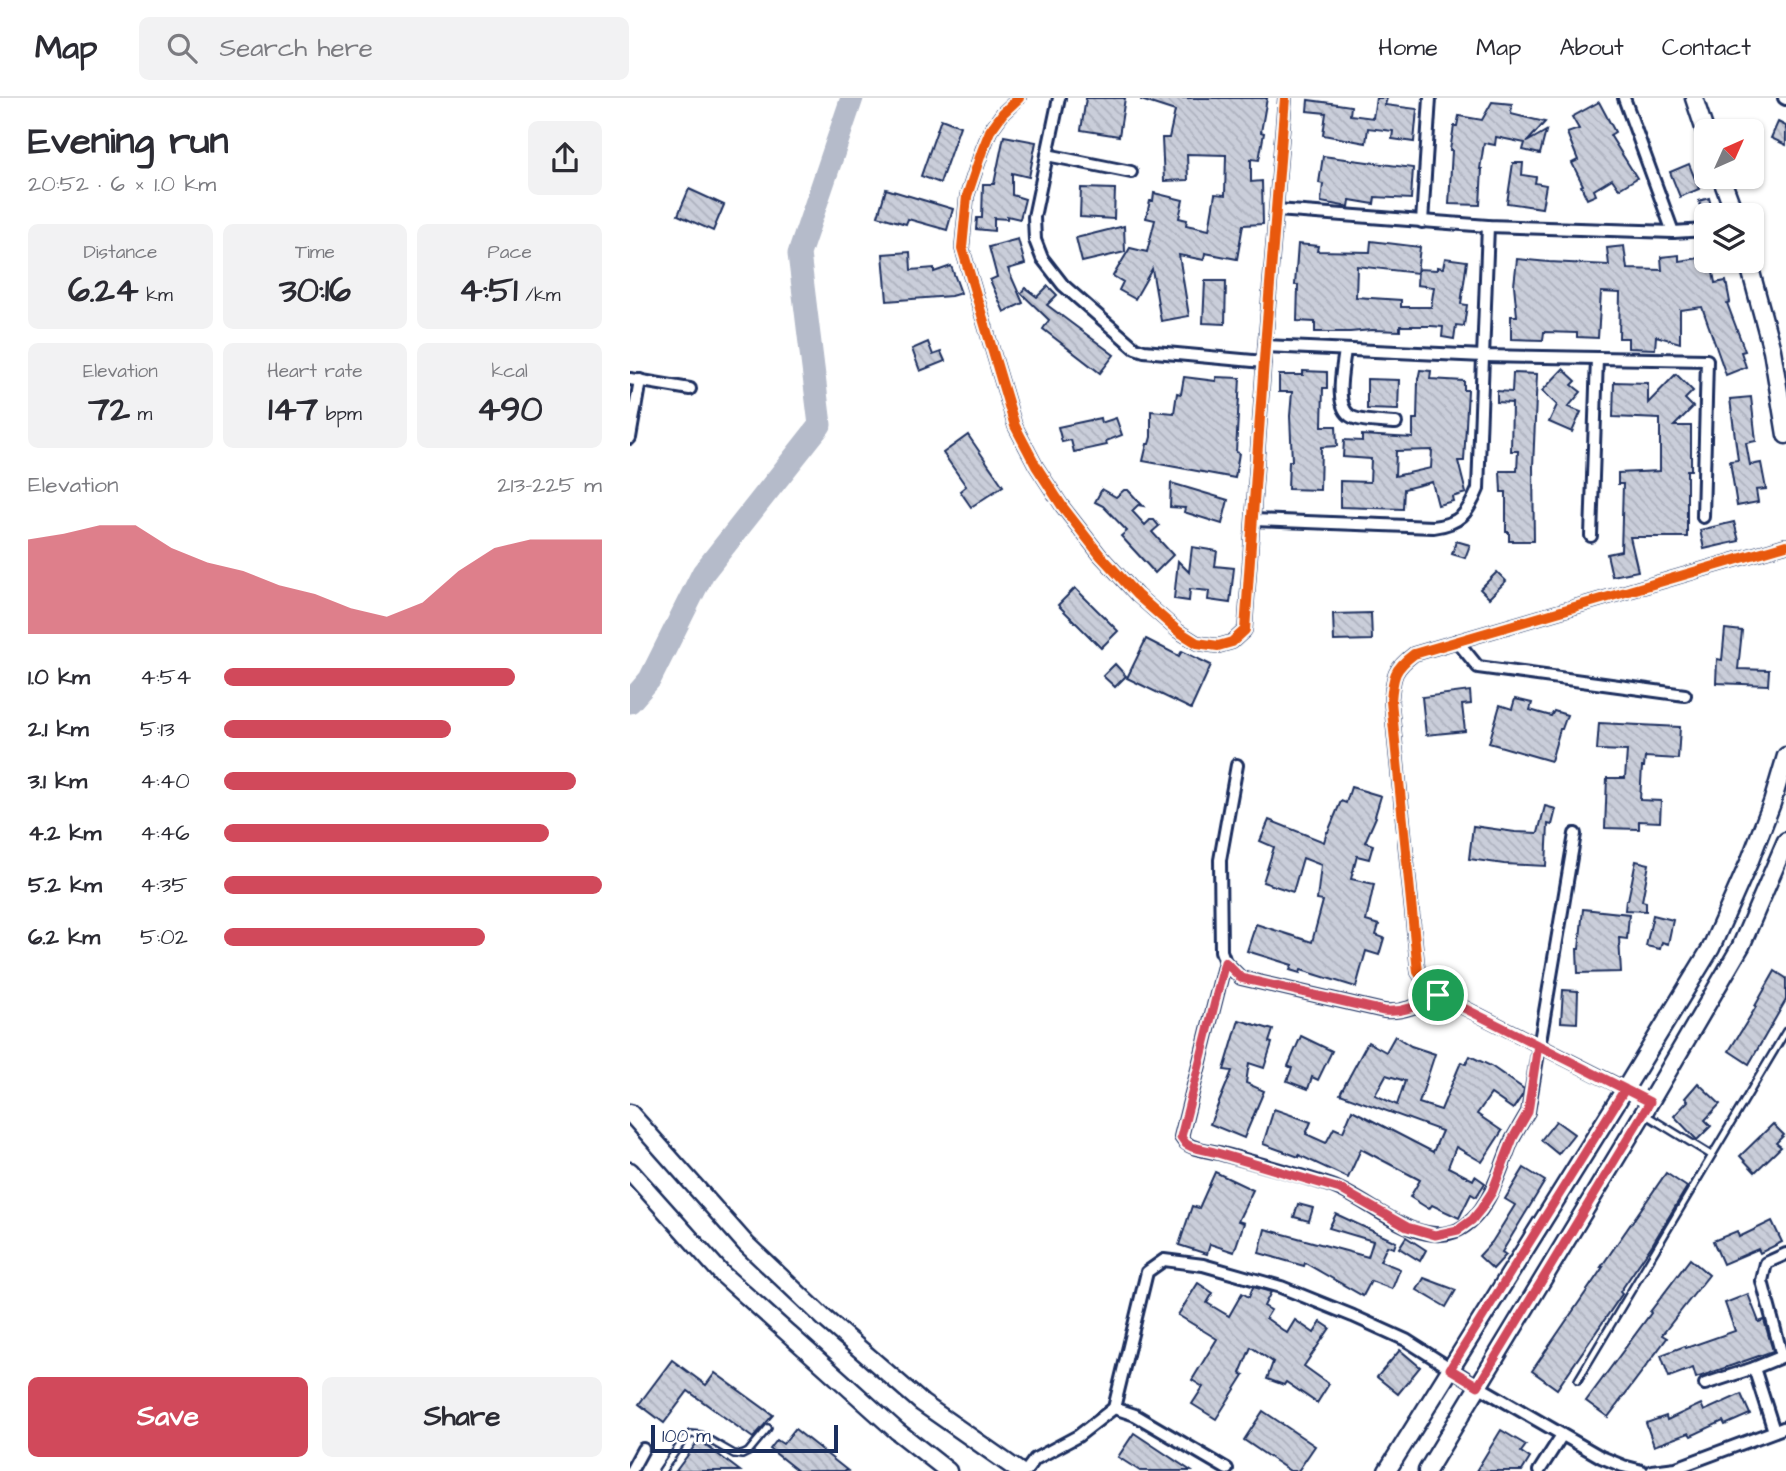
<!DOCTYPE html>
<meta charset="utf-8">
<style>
:root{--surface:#fff;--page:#f2f2f3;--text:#2b2b33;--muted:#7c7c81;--line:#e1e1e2;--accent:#d1495b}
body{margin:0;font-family:"Architects Daughter",sans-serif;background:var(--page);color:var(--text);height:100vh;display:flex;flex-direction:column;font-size:26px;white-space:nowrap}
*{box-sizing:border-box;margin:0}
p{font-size:23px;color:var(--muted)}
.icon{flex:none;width:38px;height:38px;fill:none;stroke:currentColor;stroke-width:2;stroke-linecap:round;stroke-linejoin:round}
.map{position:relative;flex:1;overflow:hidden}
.panel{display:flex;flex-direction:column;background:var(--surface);width:630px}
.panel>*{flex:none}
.needle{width:46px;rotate:45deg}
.controls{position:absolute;left:1064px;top:21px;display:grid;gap:14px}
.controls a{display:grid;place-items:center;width:70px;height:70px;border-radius:10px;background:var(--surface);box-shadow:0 2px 5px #0004;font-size:35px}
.scale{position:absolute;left:21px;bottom:18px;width:187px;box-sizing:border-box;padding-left:7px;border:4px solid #1b2f5e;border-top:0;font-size:19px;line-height:24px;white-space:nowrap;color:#1b2f5e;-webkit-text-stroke:5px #fff;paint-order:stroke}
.pin{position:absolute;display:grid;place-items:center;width:60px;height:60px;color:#fff;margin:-30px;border:4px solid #fff;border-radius:50%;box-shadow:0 2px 7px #0007}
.round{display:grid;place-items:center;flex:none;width:74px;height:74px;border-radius:10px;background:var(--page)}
.headline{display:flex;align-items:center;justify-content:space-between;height:119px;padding:0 28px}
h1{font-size:38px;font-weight:700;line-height:52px}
.stats{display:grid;grid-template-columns:repeat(3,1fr);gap:10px;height:119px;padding:7px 28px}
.stats div{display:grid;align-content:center;border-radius:10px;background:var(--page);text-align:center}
.stats b{font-size:35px;font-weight:700}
.stats small{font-size:19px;font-weight:400}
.stats p{font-size:19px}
.chart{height:196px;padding:14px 28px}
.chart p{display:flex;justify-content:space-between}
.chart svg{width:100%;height:126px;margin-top:7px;fill:var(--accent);opacity:.7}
.cta{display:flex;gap:14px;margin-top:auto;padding:14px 28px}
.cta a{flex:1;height:80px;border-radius:10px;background:var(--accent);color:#fff;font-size:28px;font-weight:700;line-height:80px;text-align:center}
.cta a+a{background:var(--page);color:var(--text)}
ul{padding:0 28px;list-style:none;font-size:23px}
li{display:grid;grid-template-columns:112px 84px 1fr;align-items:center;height:52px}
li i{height:18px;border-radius:9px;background:var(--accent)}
header{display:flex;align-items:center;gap:42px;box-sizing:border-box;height:98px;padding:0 35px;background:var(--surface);border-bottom:2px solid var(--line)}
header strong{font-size:33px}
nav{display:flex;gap:38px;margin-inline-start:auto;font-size:24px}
.search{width:490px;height:63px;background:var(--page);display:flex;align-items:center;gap:18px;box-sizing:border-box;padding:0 24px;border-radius:10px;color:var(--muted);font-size:26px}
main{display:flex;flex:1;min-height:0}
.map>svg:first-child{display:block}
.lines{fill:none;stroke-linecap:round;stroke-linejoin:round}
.river{stroke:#b5bbca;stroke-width:23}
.building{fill:url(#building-back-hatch);stroke:#1b2f5e;stroke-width:2;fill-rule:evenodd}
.lane-casing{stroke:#1b2f5e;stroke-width:10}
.street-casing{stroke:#1b2f5e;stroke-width:16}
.secondary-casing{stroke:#1b2f5e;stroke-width:21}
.lane{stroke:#fff;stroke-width:5}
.street{stroke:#fff;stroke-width:10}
.secondary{stroke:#fff;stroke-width:16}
.cycleway-casing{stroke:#fff;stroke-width:15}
.cycleway{stroke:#e8590c;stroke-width:10}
.route-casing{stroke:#fff;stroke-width:14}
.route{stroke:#d1495b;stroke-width:9}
</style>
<header>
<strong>Map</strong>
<div class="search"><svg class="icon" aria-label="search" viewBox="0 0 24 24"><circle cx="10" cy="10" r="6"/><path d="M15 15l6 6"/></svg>Search here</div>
<nav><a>Home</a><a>Map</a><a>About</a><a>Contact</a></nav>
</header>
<main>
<section class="panel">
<div class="headline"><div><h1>Evening run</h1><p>20:52 · 6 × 1.0 km</p></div><a class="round"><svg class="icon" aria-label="share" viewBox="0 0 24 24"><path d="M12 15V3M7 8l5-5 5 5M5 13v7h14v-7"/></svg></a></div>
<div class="stats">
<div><p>Distance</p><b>6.24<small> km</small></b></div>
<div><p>Time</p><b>30:16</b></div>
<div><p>Pace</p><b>4:51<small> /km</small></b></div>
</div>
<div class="stats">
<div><p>Elevation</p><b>72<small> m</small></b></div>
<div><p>Heart rate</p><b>147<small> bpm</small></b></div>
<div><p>kcal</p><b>490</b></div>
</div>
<div class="chart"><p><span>Elevation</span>213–225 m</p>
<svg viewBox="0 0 160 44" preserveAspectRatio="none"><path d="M0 44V11L10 9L20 6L30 6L40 14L50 19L60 22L70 27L80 30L90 35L100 38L110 33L120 22L130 14L140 11L150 11L160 11V44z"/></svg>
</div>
<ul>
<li><b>1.0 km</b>4:54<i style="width:77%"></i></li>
<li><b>2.1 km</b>5:13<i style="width:60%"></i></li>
<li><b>3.1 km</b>4:40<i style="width:93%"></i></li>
<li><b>4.2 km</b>4:46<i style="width:86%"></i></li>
<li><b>5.2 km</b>4:35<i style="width:100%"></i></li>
<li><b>6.2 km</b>5:02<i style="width:69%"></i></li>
</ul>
<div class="cta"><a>Save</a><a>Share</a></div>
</section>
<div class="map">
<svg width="1156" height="1373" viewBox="0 0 1156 1373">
<defs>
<pattern id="building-back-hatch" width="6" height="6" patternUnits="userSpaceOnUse" patternTransform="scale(1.75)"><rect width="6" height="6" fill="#caceda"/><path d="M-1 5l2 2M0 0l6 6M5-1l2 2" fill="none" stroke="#adb1be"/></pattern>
</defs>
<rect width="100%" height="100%" fill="#fff"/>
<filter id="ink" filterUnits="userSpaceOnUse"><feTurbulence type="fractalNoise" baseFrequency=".0143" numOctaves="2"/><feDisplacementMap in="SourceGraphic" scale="14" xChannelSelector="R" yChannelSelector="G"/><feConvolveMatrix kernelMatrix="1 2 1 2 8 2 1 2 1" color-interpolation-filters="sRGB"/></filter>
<g filter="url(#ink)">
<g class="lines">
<polyline class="river" points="0,604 20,581 73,475 190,327 169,156 222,0"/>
</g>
<g class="building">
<polygon points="456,0 495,0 489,38 451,32"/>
<polygon points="511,0 637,0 631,34 634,35 629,62 621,61 621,84 632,83 633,126 613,127 607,161 575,155 574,162 549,157 559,218 531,223 522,171 505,201 489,192 493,184 483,178 500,150 517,154 525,122 516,120 520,103 523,103 524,95 553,102 549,120 557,122 556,127 579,132 585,96 595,97 596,57 557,56 558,82 534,83 532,40 539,40 545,13 511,2"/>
<polygon points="746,0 757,0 755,7 787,11 784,44 762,41 763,33 738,30 736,45 693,37 696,15 677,13 678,2 701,5 721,8 720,17 743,20"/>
<polygon points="862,4 882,6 881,16 915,24 897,44 916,33 910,56 893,52 895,45 866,39 865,47 854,45 850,71 852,71 850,107 819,106 822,52 820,52 824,28 827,28 829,18 852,22"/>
<polygon points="969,4 985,34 980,37 1007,80 989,91 982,81 964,92 966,97 957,101 951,88 953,87 942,65 948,62 937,35 949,31 942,19"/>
<polygon points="311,21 330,28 310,85 291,78"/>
<polygon points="1148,24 1156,28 1156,47 1141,40"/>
<polygon points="374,38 406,44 399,79 382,75 382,97 395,101 390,121 377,118 377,121 364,120 364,133 346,131 347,120 352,120 353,86 364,86"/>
<polygon points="693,58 783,70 781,101 745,99 744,106 720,102 719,109 691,104 693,86 689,85"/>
<polygon points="883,65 893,65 892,77 906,79 905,85 916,87 912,110 877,105"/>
<polygon points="1059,66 1069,91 1050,99 1040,74"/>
<polygon points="451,90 485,91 484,121 450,119"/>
<polygon points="59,91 94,107 83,133 48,117"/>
<polygon points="256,91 323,111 317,132 278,121 276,126 248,118"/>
<polygon points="1079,100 1083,114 1073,117 1069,103"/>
<polygon points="494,128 495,154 452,164 446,140"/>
<polygon points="388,141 395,166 378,171 393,205 374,214 360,182 367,179 359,149"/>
<polygon points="741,143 790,149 787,175 727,168 726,199 771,202 771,209 801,209 804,189 787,187 788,171 807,172 807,169 813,170 815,160 837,163 831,206 837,207 834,228 826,227 824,241 812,239 813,229 801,228 770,228 770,233 742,232 720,234 685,234 685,224 667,223 668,187 665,187 668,146 688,148 687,153 740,154"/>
<polygon points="994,148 997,171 1032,172 1031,159 1049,157 1049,163 1076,159 1076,163 1081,163 1085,185 1096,183 1100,204 1097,205 1115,253 1111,254 1116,269 1096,277 1072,209 1050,212 1050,245 1026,238 1025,251 998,250 998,240 989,240 990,195 971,194 968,240 947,239 947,235 914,234 913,242 881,241 881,218 887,218 884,187 887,161 919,164 979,167 977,150"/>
<polygon points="280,154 281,172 304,170 304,174 321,168 331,195 321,198 257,203 253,156"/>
<polygon points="575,183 596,183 595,226 573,225"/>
<polygon points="418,188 427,197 417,207 484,257 470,275 413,231 419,222 391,195 395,190 407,199"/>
<polygon points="298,244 303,257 311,254 315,263 290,273 282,251"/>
<polygon points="933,271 946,283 942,287 951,294 938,309 951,314 942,334 919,324 927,307 912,293"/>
<path d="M790,272L801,273L800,281L834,283V292H838L834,363H828L836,395L822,399L823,403L808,407L802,384L774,391L773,411L710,409V383L740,384L741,361L713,359L714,342L732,343V337L783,340V321H787L788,282ZM802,352L801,370L765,378L766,353Z"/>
<polygon points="673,273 697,274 697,290 693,290 692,328 706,328 707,348 691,349 690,392 658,391 659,363 662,363 660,318 662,294 649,294 649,277 673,277"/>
<polygon points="883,275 907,276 903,369 904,443 879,443 879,434 876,434 876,394 871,394 870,373 887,373 888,353 881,353 882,305 867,304 867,293 882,294"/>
<polygon points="1046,276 1063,293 1055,301 1063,309 1044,328 1061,328 1061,372 1057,372 1057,439 1000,439 1008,473 982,478 977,456 991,453 993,386 988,386 988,375 1030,373 1030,321 983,319 984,284 1018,285 1018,305"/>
<polygon points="554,279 586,283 586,279 610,280 606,354 609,355 605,380 513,363 517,346 519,346 521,339 521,313 544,315 547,295 551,296"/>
<polygon points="737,281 769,282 768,312 737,311"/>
<polygon points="1121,299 1126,343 1116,345 1120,367 1131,365 1136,391 1126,392 1128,404 1107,408 1100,363 1108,362 1100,301"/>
<polygon points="470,320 471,325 486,320 492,337 476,343 477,347 444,354 441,342 432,344 428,329"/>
<polygon points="338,337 373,388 341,409 330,393 336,388 313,355"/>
<polygon points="541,385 598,402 592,426 554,414 555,410 540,409"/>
<polygon points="472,391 486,399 494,392 498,392 513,408 508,407 502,413 515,427 520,422 524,422 529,428 522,434 543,457 525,475 491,438 497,433 473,408 465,404"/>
<polygon points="1104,424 1109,443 1074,451 1070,432"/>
<polygon points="826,443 840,447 835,460 822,456"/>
<polygon points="562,449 587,453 585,468 604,470 600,505 578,502 579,493 560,491 559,503 544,501 548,463 559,474"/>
<polygon points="867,474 876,483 859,500 850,491"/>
<polygon points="445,490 488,533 471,550 428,507"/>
<polygon points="741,515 742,542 704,543 703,516"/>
<polygon points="1095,531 1112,533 1108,571 1139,572 1138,587 1086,585 1087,561 1092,562"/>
<polygon points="516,541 549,558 552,553 581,567 561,611 497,580"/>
<polygon points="485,566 496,578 485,589 473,578"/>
<polygon points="840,593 841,606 832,607 835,633 796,637 792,599"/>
<polygon points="885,601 902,605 900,612 921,618 924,613 937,617 932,631 930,631 921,663 859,645 870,607 882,611"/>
<polygon points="969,625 1050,629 1048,661 1015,659 1014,669 1012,669 1010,702 1031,703 1030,724 1009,723 1009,731 975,730 977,680 995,680 997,653 967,652"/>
<polygon points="721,689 751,698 745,718 746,719 735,744 743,747 739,761 727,758 721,781 744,786 736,823 749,827 746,837 754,840 749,857 736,853 726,889 671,872 670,875 660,872 662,867 617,853 626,826 682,844 693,803 687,802 691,767 673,760 663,794 633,784 644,749 630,743 639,722 694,744 697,734 698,734 711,703 716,705"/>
<polygon points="915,708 926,711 922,727 918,726 916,768 874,766 839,761 843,728 885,734 908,735"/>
<polygon points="1006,763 1019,766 1012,803 1016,804 1016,813 995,812 996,802 998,802"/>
<polygon points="953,811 999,816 997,841 989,840 991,874 948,875 947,851 949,851"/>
<polygon points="1023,817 1043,822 1038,846 1032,844 1030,851 1016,848"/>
<polygon points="1145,873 1156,880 1156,902 1119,966 1099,953 1126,909 1125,908"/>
<polygon points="933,892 948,893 947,925 931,924"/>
<polygon points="609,922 643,932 639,944 642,945 634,970 619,965 616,985 634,993 614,1040 580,1026 602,973 594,972"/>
<polygon points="671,938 702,953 688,982 682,979 678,991 657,983 662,970 658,968"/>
<path d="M765,938L781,948L805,956L789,1005L811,1012L831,964L836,966L840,958L861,968L894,991L893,996L883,1011L861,996L847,1016L872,1033L852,1064L826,1049L818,1069L843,1082L845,1078L855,1085L846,1099L841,1096L829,1120L802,1107L799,1111L780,1099L790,1082L731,1051L718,1080L669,1057V1059L633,1046L644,1011L681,1024L676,1036L696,1045L704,1030L713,1034L722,1012L803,1054L812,1033L710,996L738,944L756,954ZM756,977L775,983L767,1007L745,997Z"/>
<polygon points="1068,985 1090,1006 1075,1022 1081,1028 1067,1042 1044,1018 1058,1003 1055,1000"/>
<polygon points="926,1023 944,1036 928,1056 911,1042"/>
<polygon points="1143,1026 1154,1037 1146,1045 1151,1049 1125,1074 1110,1058"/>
<polygon points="894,1070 915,1083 872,1154 876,1157 863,1171 849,1158 862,1144 885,1107 875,1101"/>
<polygon points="585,1074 623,1092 608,1123 614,1125 604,1154 580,1146 577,1156 549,1147 562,1108 569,1110"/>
<polygon points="1036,1075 1057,1089 1022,1147 990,1194 992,1196 927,1291 902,1273 973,1169 971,1169"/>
<polygon points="668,1106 683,1110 679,1123 664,1119"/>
<polygon points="706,1116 766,1144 764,1150 757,1148 750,1163 770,1171 762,1191 741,1183 733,1198 675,1165 674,1168 629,1155 635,1131 738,1159 743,1143 699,1130"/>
<polygon points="1142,1123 1152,1144 1130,1155 1128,1151 1093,1166 1083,1143 1107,1133 1109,1139"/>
<polygon points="776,1139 796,1152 790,1163 769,1150"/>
<polygon points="1060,1161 1079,1177 1032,1237 1037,1240 978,1319 956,1303 1021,1215 1020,1214"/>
<polygon points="794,1180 826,1192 816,1209 787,1192"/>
<polygon points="568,1185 583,1195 577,1205 599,1218 612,1195 619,1199 623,1189 641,1194 634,1208 641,1212 636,1220 657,1235 665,1222 684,1235 691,1224 700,1230 674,1268 699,1286 687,1305 656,1284 654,1287 637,1281 643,1264 621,1249 610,1275 614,1277 586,1321 562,1306 573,1289 562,1282 587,1241 548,1217"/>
<polygon points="1118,1196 1129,1224 1134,1222 1143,1253 1066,1280 1063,1270 1039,1279 1031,1257 1055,1248 1056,1250 1105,1233 1095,1205"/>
<polygon points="770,1252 790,1269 768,1296 747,1279"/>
<polygon points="42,1262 76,1287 85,1275 143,1317 123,1340 58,1293 34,1325 9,1306"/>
<polygon points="1111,1296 1120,1316 1095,1327 1093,1323 1061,1338 1059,1335 1024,1348 1016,1325 1036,1318 1037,1322 1071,1306 1074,1313"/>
<polygon points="633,1313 685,1348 668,1373 660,1373 614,1342"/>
<polygon points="165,1331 218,1373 168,1373 140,1351 147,1342 153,1346"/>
<polygon points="871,1332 896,1347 891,1354 900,1360 892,1373 846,1373"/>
<polygon points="504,1335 561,1373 510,1373 488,1359"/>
<polygon points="69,1342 110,1373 46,1373"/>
</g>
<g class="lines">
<defs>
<g id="lane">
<polyline points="1016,1017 1081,1057"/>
<polyline points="948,1282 1156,933"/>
<polyline points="32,1373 54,1341 61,1336 71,1337 104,1356 112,1357 118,1354 138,1330"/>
</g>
<g id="street">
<polyline points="389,0 373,15 360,33 352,53 337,98 332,150 385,328 406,368 432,408 470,457 507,497 548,533 567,545 588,548 602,544 615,532 635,248 655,0"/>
<polyline points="429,0 404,119 405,142 412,160 433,187 505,250 514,253 634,264"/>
<polyline points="994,0 1043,134"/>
<polyline points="1154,0 1156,1"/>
<polyline points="417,57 501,74"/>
<polyline points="647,112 858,128 1043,134 1076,132"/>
<polyline points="792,124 800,0"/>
<polyline points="635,248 854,258 1077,262 1073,419"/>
<path d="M715,252C713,269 703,309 722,319C732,324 754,324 766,325"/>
<polyline points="0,281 60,291"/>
<polyline points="0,340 10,282"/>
<path d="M623,422L803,429C830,426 838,415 848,391L858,128"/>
<polyline points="961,438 967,260"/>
<polyline points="827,543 848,569 1055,597"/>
<path d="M607,667L590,762L591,853L595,864L611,880L754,913C775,915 791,906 809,897"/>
<path d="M595,864L551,1039C554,1044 557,1047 563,1049C571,1052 580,1053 589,1055C626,1065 665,1075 702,1088C739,1101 786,1151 828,1132C859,1117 870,1071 882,1042C887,1033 892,1024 898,1014L945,736"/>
<path d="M995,991L809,897L796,886L788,874L761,603C763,578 764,571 784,556L1156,447"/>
<polyline points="1152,1258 1132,1183 1136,1165 1156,1156"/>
<polyline points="1124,1270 1144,1333"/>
<polyline points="1075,1286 1124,1270 1156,1257"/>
<polyline points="484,1310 517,1174 534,1162 573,1167 651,1189 723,1218 776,1242 848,1288 971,1359 993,1368 1012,1373"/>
<polyline points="1,1373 13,1351"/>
<polyline points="396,1373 405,1361 448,1338 484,1310 505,1317 597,1371"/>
<polyline points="909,1373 932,1337"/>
<polyline points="1022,1373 1046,1370 1156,1329"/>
</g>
<g id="secondary">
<polyline points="1064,0 1076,36"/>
<polyline points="1091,79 1105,117"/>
<polyline points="1118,163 1142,252 1156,337"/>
<polyline points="0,1015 116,1146 194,1220 292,1305 389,1373"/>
<polyline points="0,1073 92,1176 267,1333 318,1373"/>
<polyline points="757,1373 995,991 1081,850 1120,762 1142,705 1156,658"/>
<polyline points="797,1373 1020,1004 1111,848 1156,743"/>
</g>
</defs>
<use href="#lane" class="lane-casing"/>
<use href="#street" class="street-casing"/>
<use href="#secondary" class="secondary-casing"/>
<use href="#lane" class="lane"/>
<use href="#street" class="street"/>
<use href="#secondary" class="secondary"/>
<defs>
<g id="cycleway">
<polyline points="389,0 373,15 360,33 352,53 337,98 332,150 385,328 406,368 432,408 470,457 507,497 548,533 567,545 588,548 602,544 615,532 635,248 655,0"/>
<path d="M1020,1004L809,897L796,886L788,874L761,603C763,578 764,571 784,556L1156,447"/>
</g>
</defs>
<use href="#cycleway" class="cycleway-casing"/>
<use href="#cycleway" class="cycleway"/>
</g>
</g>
<g class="lines" filter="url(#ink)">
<defs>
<path id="route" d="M808,897L995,991L820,1271L848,1288L1020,1004L908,947L898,1014L883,1040L862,1094L851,1111L842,1122L828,1132L805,1137L777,1129L710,1091L584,1054L562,1049L556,1046L551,1039L595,864L611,880L754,913C775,915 791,906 808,897"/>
</defs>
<use href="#route" class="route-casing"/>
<use href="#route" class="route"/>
</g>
</svg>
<div class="controls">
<a><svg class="needle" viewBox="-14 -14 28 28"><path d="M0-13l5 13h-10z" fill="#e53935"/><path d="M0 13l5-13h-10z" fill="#7c7c81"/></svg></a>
<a><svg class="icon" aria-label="layers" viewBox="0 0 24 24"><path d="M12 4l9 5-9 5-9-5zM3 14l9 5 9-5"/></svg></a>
</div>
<div class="scale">100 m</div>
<div class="pin" style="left:808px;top:897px;background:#1e9e55"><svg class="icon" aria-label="arrive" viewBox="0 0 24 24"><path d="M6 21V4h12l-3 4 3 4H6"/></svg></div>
</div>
</main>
